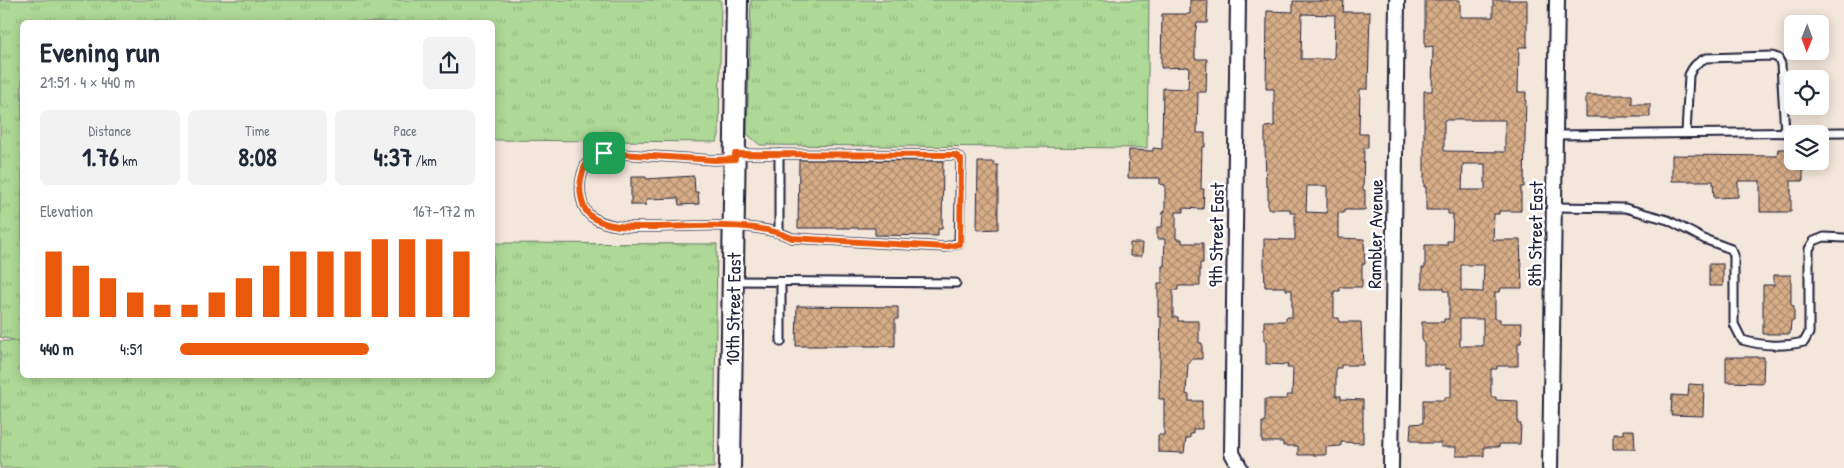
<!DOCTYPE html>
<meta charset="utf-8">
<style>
:root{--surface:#fff;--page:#f2f2f3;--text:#1f2937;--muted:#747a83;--accent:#ea580c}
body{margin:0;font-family:"Patrick Hand",sans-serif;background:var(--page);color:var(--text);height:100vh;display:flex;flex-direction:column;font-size:19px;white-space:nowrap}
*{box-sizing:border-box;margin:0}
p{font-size:16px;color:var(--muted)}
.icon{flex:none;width:28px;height:28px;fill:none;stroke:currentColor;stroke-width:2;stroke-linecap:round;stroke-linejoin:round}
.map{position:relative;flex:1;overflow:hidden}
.details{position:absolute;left:20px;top:20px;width:475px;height:358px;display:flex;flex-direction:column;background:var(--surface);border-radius:8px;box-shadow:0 2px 12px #0003}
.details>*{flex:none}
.needle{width:32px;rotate:181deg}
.tools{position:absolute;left:1784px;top:15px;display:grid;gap:10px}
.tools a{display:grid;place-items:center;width:45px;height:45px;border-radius:8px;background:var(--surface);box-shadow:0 2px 12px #0003;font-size:25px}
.pin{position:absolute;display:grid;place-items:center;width:42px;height:42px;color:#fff;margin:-21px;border-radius:10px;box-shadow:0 2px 8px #0006}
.round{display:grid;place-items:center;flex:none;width:52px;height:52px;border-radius:8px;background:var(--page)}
.headline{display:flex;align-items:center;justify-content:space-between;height:85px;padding:0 20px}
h1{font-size:28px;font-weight:700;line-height:38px}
.figures{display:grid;grid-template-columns:repeat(3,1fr);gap:8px;height:85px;padding:5px 20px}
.figures div{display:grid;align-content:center;border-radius:8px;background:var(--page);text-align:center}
.figures b{font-size:25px;font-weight:700}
.figures small{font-size:14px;font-weight:400}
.figures p{font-size:14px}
.chart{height:140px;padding:10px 20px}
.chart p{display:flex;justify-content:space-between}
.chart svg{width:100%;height:90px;margin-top:5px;stroke:var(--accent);stroke-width:6}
ul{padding:0 20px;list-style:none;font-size:16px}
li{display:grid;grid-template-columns:80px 60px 1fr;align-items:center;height:38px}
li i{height:12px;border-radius:6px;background:var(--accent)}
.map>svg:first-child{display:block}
.grass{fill:url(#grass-tufts);stroke:#687d68}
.building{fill:url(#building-cross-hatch);stroke:#22223b;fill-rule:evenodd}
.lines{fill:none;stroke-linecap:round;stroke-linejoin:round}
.lane-casing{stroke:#22223b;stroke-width:11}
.street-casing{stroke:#22223b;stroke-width:18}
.secondary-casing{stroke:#22223b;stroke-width:24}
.lane{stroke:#fff;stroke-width:7}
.street{stroke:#fff;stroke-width:14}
.secondary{stroke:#fff;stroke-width:20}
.route-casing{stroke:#fff;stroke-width:10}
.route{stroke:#ea580c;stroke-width:6}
.labels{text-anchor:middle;stroke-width:5;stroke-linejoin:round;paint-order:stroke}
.street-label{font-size:19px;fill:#22223b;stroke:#fff}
</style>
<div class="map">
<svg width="1844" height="468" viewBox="0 0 1844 468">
<defs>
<pattern id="grass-tufts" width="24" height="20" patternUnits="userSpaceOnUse" patternTransform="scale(1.25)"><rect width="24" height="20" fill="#add896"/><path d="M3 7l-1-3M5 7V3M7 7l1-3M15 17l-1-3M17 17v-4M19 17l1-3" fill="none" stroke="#95b982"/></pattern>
<pattern id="building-cross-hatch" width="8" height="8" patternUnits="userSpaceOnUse" patternTransform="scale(1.25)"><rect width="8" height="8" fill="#d7ad88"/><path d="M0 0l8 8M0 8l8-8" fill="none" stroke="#ae8c70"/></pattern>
</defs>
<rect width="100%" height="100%" fill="#f3e6db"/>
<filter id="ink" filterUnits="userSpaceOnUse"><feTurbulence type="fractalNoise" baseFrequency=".02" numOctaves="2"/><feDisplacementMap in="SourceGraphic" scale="10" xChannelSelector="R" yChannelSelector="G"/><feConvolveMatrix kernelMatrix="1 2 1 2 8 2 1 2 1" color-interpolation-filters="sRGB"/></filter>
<g filter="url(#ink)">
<g class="grass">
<polygon points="0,0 721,0 719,135 717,142 493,140 492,22 22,22 22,375 492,375 493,243 717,244 714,468 0,468 0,341 18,341 0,337"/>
<polygon points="751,0 1149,0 1147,148 760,145 747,134"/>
</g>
<g class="building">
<polygon points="1190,0 1208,0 1207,23 1197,23 1195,34 1195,59 1207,59 1206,92 1198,92 1197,133 1205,133 1205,147 1202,147 1201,189 1204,189 1203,209 1183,208 1183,212 1176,212 1176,239 1182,239 1182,243 1203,243 1203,263 1200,263 1200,286 1178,286 1178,290 1173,290 1173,317 1178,317 1178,321 1199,321 1199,343 1202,343 1202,359 1191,359 1190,363 1188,363 1186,394 1189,395 1189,401 1202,401 1202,429 1193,429 1193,434 1190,434 1190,438 1186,438 1184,453 1158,452 1158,435 1164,435 1164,399 1159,399 1161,317 1158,317 1158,283 1162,283 1162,266 1164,266 1165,239 1157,239 1157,227 1162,227 1163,212 1165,212 1165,185 1160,184 1160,178 1128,178 1129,150 1153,151 1153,148 1162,149 1163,88 1188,89 1189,67 1161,68 1162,14 1190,14"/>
<path d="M1425,0H1460V17H1493V0H1527V47H1519L1518,92H1526L1524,187H1521V211H1499V214H1494L1493,240H1520L1522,288H1501L1500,292H1495V319H1500V323H1522L1521,343H1518V366H1497V369H1491V397H1496V400L1518,401V424H1521L1520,444H1499V447H1484V456H1456V447H1441V443H1419V441H1410L1411,424L1423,423V400H1445V397H1451V369H1446L1445,365H1424V342H1422V322H1444V319H1449V291H1444V288H1422V268H1425V245H1447V241H1452L1453,214H1448V210H1426V187H1424V91H1432L1433,46L1425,47ZM1444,120H1505V152L1444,151ZM1463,164H1485V190H1462ZM1461,265H1484L1483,292L1461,291ZM1460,319H1483V346H1460Z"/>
<path d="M1293,1H1344L1343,12H1370L1368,89H1360L1359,134H1368V148H1364L1363,190H1365V210H1344V213H1338V238L1364,239L1365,264H1362V287H1340V291H1334V318H1339V322H1361L1363,365H1341V368H1336V396H1341V399L1363,400V443L1341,442V446L1326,447V455H1298V446H1283V442H1262V422H1265V399H1287V395H1292L1293,368H1287L1288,365L1266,364V344L1265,341H1264V321H1286V317H1292V290H1286V287H1265L1264,263V239L1295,240V213H1290V209H1268V186H1266L1265,147V127L1274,126V89H1266L1267,11L1293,12ZM1302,14L1335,15L1334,59H1301ZM1307,186H1327V213L1306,212Z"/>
<polygon points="1586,95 1632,95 1632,104 1650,104 1650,117 1586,117"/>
<polygon points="1778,149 1792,149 1792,161 1803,161 1803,181 1791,181 1791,212 1760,212 1760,181 1738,181 1738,197 1714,198 1713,181 1672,181 1672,155 1777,156"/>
<polygon points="799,160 943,161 942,229 938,229 938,236 875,235 875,228 798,228"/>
<polygon points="978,162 994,162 994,165 998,165 998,229 977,230"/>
<polygon points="694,176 695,192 698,192 699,204 679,205 678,198 646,199 646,205 631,205 631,177 646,177 646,179"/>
<polygon points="1130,243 1143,243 1142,256 1130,256"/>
<rect x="1709" y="264" width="14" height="22"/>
<polygon points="1774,275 1791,275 1791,305 1794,306 1794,321 1791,321 1790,334 1763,334 1763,285 1774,285"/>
<polygon points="797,306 898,307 898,319 895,319 895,346 796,346"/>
<polygon points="1726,357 1764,357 1763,383 1726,382"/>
<polygon points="1689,384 1704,385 1703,416 1671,415 1672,395 1688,396"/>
<polygon points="1623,430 1634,430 1635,449 1613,449 1613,434 1623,434"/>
</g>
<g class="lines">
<defs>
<g id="lane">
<path d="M1686,133L1689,75C1693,66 1697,62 1706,58L1772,56L1778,58L1781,64L1785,133"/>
<polyline points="1555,135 1844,132"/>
<path d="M732,159L715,160L604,153C589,156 584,164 581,179C579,191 581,210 592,217C609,228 629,227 648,227C689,227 755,220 792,238L945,247L959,243L961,159L955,155L737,154"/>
<path d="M1555,207L1625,208L1668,220L1704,239L1731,249L1734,255V324L1742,340C1764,346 1782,347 1804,342L1809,333V249L1814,241L1824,237L1844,238"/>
<polyline points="779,232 779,154"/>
<polyline points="733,281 956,283"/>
<polyline points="781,282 781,342"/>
</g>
<g id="street">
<polyline points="1238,0 1232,453 1240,468"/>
<polyline points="1391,468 1397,0"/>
<polyline points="1550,468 1557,0"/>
</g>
<polyline id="secondary" points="730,468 737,0"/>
</defs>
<use href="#lane" class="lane-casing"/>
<use href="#street" class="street-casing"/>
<use href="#secondary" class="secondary-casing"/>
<use href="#lane" class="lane"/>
<use href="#street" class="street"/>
<use href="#secondary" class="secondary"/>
</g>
</g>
<g class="lines" filter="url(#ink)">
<defs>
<path id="route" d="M604,153L715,160L735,159V154L955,155L961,159L960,244L945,247L792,238C755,220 689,227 648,227C629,227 608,228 592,217C581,210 579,190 581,179C584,164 589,156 604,153Z"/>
</defs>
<use href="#route" class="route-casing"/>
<use href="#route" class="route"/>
</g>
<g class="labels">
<g class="street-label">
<text transform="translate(1375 234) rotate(-89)" y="7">Rambler Avenue</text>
<text transform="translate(1535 234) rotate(-89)" y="7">8th Street East</text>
<text transform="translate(1216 235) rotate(-89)" y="7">9th Street East</text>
<text transform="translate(733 309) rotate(-89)" y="7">10th Street East</text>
</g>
</g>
</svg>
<div class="tools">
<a><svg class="needle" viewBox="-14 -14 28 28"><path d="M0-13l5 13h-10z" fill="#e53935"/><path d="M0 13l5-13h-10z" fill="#747a83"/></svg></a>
<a><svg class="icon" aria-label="locate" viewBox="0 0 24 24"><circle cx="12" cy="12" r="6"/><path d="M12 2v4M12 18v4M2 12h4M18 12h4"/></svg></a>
<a><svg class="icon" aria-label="layers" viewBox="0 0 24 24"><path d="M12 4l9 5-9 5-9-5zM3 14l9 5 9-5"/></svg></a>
</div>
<div class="pin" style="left:604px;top:153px;background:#1e9e55"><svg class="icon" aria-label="arrive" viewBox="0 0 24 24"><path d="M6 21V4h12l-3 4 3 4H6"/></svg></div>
<section class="details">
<div class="headline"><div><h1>Evening run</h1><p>21:51 · 4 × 440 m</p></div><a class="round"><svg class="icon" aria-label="share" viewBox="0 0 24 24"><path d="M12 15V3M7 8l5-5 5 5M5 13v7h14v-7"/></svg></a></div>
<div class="figures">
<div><p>Distance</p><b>1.76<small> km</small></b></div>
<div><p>Time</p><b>8:08</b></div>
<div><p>Pace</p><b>4:37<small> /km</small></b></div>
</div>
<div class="chart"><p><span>Elevation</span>167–172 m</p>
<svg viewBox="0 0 160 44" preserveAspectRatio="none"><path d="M5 44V12M15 44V19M25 44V25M35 44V32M45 44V38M55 44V38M65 44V32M75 44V25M85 44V19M95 44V12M105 44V12M115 44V12M125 44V6M135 44V6M145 44V6M155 44V12"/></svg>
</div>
<ul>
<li><b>440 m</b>4:51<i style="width:64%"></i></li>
</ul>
</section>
</div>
